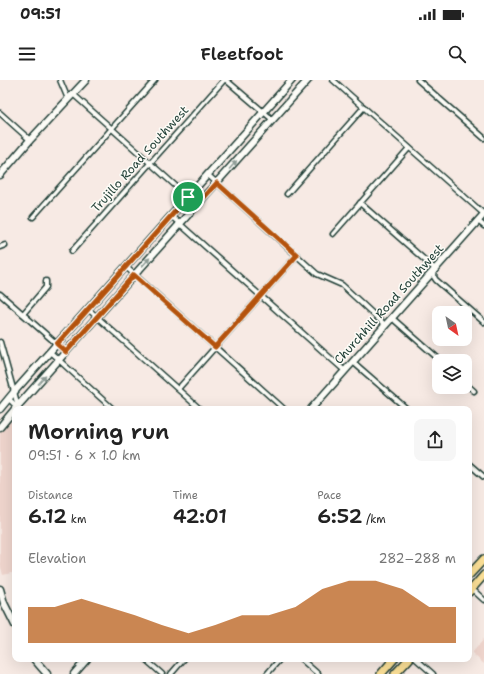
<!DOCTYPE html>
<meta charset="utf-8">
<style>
:root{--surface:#fff;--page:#f6f6f6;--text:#222;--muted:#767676;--accent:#b45309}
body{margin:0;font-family:"Shantell Sans",sans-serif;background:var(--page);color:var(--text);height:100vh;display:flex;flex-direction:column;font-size:15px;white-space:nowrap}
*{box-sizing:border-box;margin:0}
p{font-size:13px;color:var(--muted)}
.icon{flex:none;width:22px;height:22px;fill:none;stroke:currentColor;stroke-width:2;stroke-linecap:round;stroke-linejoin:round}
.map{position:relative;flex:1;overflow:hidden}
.details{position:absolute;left:12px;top:326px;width:460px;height:256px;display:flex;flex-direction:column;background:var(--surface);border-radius:8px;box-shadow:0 4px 16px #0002}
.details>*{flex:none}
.needle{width:26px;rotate:147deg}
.fabs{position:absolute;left:432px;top:226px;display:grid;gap:8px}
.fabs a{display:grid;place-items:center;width:40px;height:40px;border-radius:8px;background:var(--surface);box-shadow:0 4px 16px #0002;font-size:20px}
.pin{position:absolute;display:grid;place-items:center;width:34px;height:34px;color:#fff;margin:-17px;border:2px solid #fff;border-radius:50%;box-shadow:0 1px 4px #0007}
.round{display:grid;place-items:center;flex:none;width:42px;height:42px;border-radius:8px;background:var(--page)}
.head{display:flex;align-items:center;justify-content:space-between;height:68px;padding:0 16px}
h1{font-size:22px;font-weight:600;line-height:30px}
.stats{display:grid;grid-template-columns:repeat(3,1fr);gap:6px;height:68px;padding:4px 16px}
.stats div{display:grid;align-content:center}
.stats b{font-size:20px;font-weight:600}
.stats small{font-size:11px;font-weight:400}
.stats p{font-size:11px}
.chart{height:112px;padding:8px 16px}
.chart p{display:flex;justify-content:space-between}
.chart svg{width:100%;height:72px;margin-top:4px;fill:var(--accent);opacity:.7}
.status{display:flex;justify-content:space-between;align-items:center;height:28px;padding:0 20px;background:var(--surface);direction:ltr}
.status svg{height:11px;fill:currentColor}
header{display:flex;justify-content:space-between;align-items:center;height:52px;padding:0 16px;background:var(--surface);font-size:18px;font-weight:600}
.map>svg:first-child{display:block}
.built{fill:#efd5cd}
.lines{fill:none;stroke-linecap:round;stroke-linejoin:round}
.street-casing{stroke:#1f3d34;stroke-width:7}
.secondary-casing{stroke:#1f3d34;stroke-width:9}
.primary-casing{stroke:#1f3d34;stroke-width:10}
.street{stroke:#fdfcf7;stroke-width:4}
.secondary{stroke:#fdfcf7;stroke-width:6}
.primary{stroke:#fbdf96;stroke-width:7}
.oneway{fill:#8e9c96}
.route-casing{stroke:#fff;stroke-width:8}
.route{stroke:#b45309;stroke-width:5}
.labels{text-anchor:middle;stroke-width:3;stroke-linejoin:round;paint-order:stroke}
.street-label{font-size:12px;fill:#1f3d34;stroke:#fdfcf7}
</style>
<div class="status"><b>09:51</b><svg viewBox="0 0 49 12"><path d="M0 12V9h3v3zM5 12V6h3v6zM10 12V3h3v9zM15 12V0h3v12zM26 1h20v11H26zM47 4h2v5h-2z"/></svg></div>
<header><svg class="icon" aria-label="menu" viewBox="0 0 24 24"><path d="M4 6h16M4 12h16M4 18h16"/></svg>Fleetfoot<svg class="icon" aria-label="search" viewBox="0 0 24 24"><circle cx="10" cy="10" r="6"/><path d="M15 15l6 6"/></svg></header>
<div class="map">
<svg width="484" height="594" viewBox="0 0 484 594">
<rect width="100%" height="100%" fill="#f7eae4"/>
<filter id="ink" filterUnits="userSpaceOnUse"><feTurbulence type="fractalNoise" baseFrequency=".025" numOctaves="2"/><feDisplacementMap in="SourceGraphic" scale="8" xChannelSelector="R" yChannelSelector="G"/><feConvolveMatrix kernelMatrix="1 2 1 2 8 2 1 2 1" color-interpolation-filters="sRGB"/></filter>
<g filter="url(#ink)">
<g class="built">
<polygon points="15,335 15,492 3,495 0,484 0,351"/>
<polygon points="484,559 484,584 472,573"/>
</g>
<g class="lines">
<defs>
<g id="street">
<polyline points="60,0 68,19"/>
<polyline points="226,0 273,40"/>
<polyline points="333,0 484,134"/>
<polyline points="418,0 484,58"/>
<polyline points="73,14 197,125"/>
<polyline points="0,33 30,60"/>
<polyline points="208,95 317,194 342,205 385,245"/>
<polyline points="287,114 364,27"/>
<polyline points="360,123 435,189 434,197 436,200 484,242"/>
<polyline points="171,136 345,291"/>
<polyline points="33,137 155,0"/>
<polyline points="478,141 484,146"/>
<polyline points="333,154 409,68"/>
<polyline points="0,167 5,165"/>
<polyline points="72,171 224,0"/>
<polyline points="126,187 284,329"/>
<polyline points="0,214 66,272"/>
<polyline points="88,229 200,329"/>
<polyline points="23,234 46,207 46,201"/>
<polyline points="392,238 441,281"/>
<polyline points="0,262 18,326"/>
<polyline points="50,272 113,329"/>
<polyline points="353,282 407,329"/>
<polyline points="465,303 474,311"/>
<polyline points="178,309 297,175"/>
<polyline points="9,319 19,329"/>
<polyline points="469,384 484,397"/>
<polyline points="472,509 484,520"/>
<polyline points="145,579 162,594"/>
<polyline points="301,579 318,594"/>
<polyline points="416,579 433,594"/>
<polyline points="171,594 184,579"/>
<polyline points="267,594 280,579"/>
</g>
<g id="secondary">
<polyline points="0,95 30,60 86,0"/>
<polyline points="0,329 14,312 292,0"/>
<polyline points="15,329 308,0"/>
<polyline points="311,329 484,134"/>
<polyline points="0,347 15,329"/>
<polyline points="0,509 4,523 15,545"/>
<polyline points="34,579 47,594"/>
<polyline points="74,594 87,579"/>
</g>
<g id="primary">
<polyline points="469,495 484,479"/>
<polyline points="469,512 484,495"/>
<polyline points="381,594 394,579"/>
<polyline points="395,594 409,579"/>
</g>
</defs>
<use href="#street" class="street-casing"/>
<use href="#secondary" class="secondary-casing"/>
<use href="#primary" class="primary-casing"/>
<use href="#street" class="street"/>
<use href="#secondary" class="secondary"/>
<use href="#primary" class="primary"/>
</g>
<defs><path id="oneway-solid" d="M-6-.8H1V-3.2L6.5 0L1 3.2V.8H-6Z"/></defs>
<g class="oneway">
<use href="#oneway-solid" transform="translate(233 85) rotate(-49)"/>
<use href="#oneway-solid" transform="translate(146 182) rotate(-48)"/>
<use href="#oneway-solid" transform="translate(42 300) rotate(-48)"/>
</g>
</g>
<g class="lines" filter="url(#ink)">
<defs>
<polygon id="route" points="217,103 297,175 215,267 134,195 66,272 57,264 188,117 197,125"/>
</defs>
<use href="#route" class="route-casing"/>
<use href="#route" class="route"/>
</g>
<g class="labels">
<g class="street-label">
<text transform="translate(140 79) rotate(-48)" y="4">Trujillo Road Southwest</text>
<text transform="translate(389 224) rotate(-48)" y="4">Churchhill Road Southwest</text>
</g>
</g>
</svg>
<div class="fabs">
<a><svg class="needle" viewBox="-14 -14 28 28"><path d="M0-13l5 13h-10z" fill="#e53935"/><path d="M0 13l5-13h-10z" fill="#767676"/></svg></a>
<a><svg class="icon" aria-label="layers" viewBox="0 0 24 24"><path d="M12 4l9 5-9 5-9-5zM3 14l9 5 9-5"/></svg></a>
</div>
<div class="pin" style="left:188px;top:117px;background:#1e9e55"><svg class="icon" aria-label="arrive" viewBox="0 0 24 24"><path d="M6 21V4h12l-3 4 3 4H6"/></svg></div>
<section class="details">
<div class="head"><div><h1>Morning run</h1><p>09:51 · 6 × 1.0 km</p></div><a class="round"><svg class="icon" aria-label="share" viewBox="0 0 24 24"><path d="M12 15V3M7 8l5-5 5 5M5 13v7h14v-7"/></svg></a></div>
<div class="stats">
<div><p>Distance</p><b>6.12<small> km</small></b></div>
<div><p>Time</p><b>42:01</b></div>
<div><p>Pace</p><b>6:52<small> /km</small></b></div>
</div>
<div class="chart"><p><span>Elevation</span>282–288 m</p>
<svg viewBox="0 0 160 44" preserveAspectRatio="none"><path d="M0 44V22L10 22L20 17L30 22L40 27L50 33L60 38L70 33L80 27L90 27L100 22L110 11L120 6L130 6L140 11L150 22L160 22V44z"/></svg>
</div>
</section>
</div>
